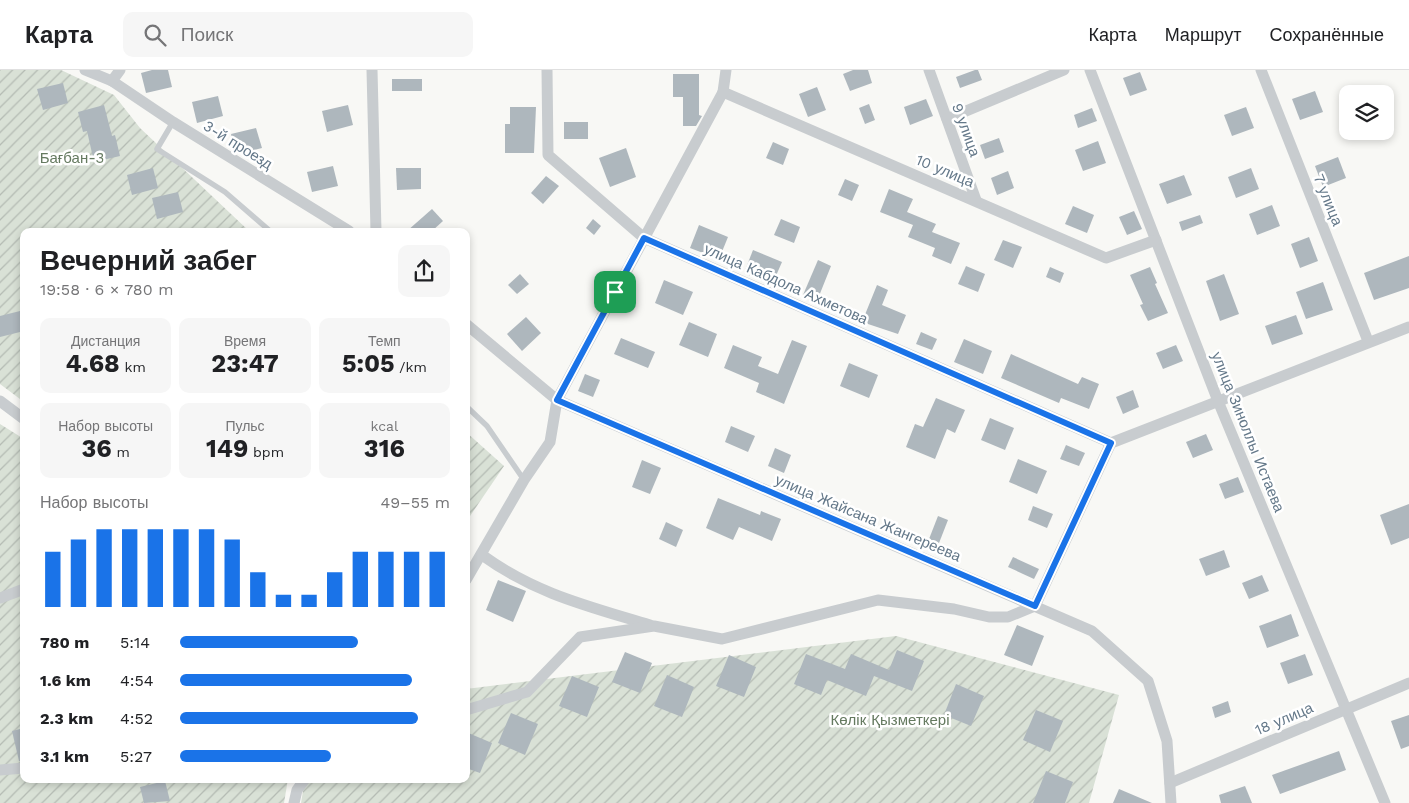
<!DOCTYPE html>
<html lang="ru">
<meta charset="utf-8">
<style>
:root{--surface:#fff;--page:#f6f6f6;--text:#202124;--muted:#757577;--line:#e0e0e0;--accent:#1a73e8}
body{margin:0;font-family:"Work Sans",sans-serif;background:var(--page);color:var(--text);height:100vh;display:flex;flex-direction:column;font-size:19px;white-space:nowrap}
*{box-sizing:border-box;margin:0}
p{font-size:16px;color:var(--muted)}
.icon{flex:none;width:28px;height:28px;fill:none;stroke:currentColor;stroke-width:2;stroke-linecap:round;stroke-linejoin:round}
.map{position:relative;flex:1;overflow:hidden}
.side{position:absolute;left:20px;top:158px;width:450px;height:555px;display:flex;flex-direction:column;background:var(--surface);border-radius:10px;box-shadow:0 2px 8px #0003}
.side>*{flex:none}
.fabs{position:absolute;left:1339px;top:15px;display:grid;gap:10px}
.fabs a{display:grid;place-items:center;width:55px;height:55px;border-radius:10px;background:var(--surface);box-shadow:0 2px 8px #0003;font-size:25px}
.pin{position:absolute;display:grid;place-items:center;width:42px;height:42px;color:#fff;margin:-21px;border-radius:10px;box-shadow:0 2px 8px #0006}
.round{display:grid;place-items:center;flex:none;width:52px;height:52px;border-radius:10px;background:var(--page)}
.headline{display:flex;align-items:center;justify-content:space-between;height:85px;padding:0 20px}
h1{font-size:28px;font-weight:700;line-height:38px}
.metrics{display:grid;grid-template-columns:repeat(3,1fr);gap:8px;height:85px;padding:5px 20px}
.metrics div{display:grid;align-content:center;border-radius:10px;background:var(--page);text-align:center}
.metrics b{font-size:25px;font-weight:700}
.metrics small{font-size:14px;font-weight:400}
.metrics p{font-size:14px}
.chart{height:140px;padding:10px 20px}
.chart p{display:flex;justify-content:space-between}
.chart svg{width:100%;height:90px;margin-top:5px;stroke:var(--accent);stroke-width:6}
ul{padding:0 20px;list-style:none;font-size:16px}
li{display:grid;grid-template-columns:80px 60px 1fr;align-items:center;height:38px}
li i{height:12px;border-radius:6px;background:var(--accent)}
header{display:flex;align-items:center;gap:30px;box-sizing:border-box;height:70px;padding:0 25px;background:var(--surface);border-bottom:1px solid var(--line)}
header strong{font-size:24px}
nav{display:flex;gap:28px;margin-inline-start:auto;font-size:18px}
.search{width:350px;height:45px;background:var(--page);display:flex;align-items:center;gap:12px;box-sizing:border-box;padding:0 18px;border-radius:10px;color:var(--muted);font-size:19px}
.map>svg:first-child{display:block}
.garden{fill:url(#garden-furrows)}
.building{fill:#aeb7bd}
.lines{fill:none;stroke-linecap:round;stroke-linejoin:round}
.lane{stroke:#c8cccf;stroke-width:5.5}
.street{stroke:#c8cccf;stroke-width:11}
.route-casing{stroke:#fff;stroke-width:10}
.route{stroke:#1a73e8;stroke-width:6}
.labels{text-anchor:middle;stroke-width:5;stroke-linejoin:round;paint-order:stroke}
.street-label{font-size:15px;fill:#647889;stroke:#fff}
.park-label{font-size:15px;fill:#657a60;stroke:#fff}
</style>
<header>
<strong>Карта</strong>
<div class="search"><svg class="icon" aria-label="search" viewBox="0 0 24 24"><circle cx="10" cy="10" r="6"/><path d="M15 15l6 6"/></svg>Поиск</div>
<nav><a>Карта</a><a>Маршрут</a><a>Сохранённые</a></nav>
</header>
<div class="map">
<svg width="1409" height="733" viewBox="0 0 1409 733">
<defs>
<pattern id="garden-furrows" width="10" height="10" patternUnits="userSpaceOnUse" patternTransform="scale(1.25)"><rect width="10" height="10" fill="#d9e1d6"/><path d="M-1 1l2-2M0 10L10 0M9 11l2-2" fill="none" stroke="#b4bbb3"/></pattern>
</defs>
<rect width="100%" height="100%" fill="#f8f8f5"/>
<g class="garden">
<polygon points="0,0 61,0 114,25 140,58 249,161 24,161 24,332 0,314"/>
<polygon points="0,354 24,369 24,709 288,709 284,733 0,733"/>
<polygon points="466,362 504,396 466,452"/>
<polygon points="896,566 1119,625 1089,733 301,733 305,709 466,709 466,619"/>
</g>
<g class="building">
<polygon points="152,0 168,0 172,17 146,23 141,3"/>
<polygon points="853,0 868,0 872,13 850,21 843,4"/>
<polygon points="975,0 978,0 982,10 960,18 956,7"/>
<polygon points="1140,2 1147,20 1130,26 1123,8"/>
<polygon points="673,4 699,4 699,45 702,46 696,56 683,56 683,27 673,27"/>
<rect x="392" y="9" width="30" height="12"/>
<polygon points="63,13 68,33 43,40 37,19"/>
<polygon points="817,17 826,40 808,47 799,24"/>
<polygon points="1315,21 1323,42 1300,50 1292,29"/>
<polygon points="218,26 223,46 197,53 192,32"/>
<polygon points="926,29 933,46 910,55 904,37"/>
<polygon points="869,34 875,50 865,54 859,38"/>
<polygon points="104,35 112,66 115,65 120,86 94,92 87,61 83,62 78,42"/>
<polygon points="348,35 353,55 327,62 322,41"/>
<polygon points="510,37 536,37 534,83 505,83 505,54 510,54"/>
<polygon points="1246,37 1254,58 1232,66 1224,45"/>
<polygon points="1092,38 1097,51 1078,58 1074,45"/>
<rect x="564" y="52" width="24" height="17"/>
<polygon points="256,58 262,78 239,84 235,82 231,64"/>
<polygon points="999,68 1004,82 985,89 980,75"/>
<polygon points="1098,71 1106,93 1083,101 1075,80"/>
<polygon points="773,72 789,79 783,95 766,88"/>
<polygon points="626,78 636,107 610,117 599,88"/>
<polygon points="1338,87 1346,108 1323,117 1315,96"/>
<polygon points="333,96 338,116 312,122 307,102"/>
<polygon points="153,98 158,118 132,125 127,105"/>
<polygon points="396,98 421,98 421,119 397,120"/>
<polygon points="1251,98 1259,119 1236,128 1228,107"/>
<polygon points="1008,101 1014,118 997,125 991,108"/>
<polygon points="1184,105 1192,125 1167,134 1159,114"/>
<polygon points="546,106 559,116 543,134 531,123"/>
<polygon points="845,109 859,115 852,131 838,125"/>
<polygon points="889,119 913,129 907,142 936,154 932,162 960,173 951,194 932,186 935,178 908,167 913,155 880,142"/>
<polygon points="178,122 183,142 157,149 152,128"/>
<polygon points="1272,135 1280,156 1257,165 1249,144"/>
<polygon points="1073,136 1094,145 1087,163 1065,154"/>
<polygon points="432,139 443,151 432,161 407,161"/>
<polygon points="1134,141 1142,159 1127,165 1119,147"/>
<polygon points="1200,145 1203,153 1182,161 1179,152"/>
<polygon points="593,149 601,156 594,165 586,158"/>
<polygon points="781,149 800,157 794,173 774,165"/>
<polygon points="699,155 728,167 719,189 690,178"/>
<polygon points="1309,167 1318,191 1300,198 1291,174"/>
<polygon points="1003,170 1022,177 1013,198 994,190"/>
<polygon points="753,180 782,192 772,215 744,203"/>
<polygon points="1409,186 1409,218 1374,230 1364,203"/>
<polygon points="818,190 831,196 817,231 803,225"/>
<polygon points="966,196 985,204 978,222 958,214"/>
<polygon points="1050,197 1064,203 1060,213 1046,207"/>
<polygon points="1150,197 1157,213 1155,214 1168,243 1148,251 1140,235 1143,234 1130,205"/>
<polygon points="520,204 529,214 517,224 508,215"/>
<polygon points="1224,204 1239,244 1220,251 1206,211"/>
<polygon points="664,210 693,222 683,245 655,233"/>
<polygon points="1323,212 1333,240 1306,249 1296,222"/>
<polygon points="877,215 888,220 882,235 906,245 898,264 862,252"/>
<polygon points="20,241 24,261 0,267 0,246"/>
<polygon points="1296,245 1303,264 1272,275 1265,256"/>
<polygon points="526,247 541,263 522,281 507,264"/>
<polygon points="689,252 717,264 708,287 679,275"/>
<polygon points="921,262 937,269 932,280 916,274"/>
<polygon points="621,268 655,282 648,298 614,284"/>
<polygon points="964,269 992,281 983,304 954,292"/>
<polygon points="792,270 807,276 784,334 756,322 759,313 724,298 733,275 762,287 758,296 778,304"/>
<polygon points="1176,275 1183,291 1163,299 1156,283"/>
<polygon points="1011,284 1078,314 1082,307 1099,314 1089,339 1061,328 1059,333 1001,308"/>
<polygon points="849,293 878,305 869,328 840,316"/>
<polygon points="585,304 600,310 593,327 578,321"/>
<polygon points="1133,320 1139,337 1123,344 1116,327"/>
<polygon points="936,328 965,340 955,363 947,359 935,389 906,377 915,354 923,357"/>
<polygon points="990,348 1014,358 1005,380 981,370"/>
<polygon points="731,356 755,366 748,382 725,372"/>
<polygon points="1206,364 1213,380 1193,388 1186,372"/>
<polygon points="1066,375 1085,383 1079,396 1060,389"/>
<polygon points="775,378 791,385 784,403 768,396"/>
<polygon points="1018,389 1047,401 1037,424 1009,412"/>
<polygon points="642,390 661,398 650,424 632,417"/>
<polygon points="1238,407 1244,422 1225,429 1219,414"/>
<polygon points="718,428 760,445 761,441 781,449 772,471 739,457 733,470 706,458"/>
<polygon points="1409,434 1409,468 1391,475 1380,445"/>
<polygon points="1033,436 1053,444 1047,458 1028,450"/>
<polygon points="938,446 948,450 939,473 929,469"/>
<polygon points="666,452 683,460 676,477 659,469"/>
<polygon points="1224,480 1230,497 1206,506 1199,489"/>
<polygon points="1013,487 1039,499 1034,509 1008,497"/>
<polygon points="1262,505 1269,521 1249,529 1242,513"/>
<polygon points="498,510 526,521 513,552 486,540"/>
<polygon points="1291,544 1299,566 1267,578 1259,556"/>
<polygon points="1017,555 1044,566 1032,596 1004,585"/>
<polygon points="897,580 924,591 912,621 874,606 866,626 827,610 821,625 794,614 806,584 845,599 851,584 889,600"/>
<polygon points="625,582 652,593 640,623 612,612"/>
<polygon points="1305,584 1313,605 1288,614 1280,593"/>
<polygon points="729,585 756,597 744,627 716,616"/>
<polygon points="667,605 694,617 682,647 654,636"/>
<polygon points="572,606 599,617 587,647 559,636"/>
<polygon points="956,614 984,626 971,656 944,645"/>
<polygon points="1228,631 1231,642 1215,648 1212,637"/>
<polygon points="1036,640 1063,651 1050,682 1023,670"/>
<polygon points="511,643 538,654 525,685 498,673"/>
<polygon points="1409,645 1409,676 1401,679 1391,651"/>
<polygon points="24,658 24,691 19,691 12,661"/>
<polygon points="466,662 492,673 480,703 466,698"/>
<polygon points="1339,681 1346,700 1280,724 1272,705"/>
<polygon points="1046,701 1073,712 1065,733 1033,733"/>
<polygon points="165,711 170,731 144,733 140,717"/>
<polygon points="1245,716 1252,733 1221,733 1219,725"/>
<polygon points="1119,719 1152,733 1113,733"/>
</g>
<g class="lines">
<g class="lane">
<polyline points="173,52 157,79 225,122 270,161"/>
<polyline points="466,336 487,356 524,410"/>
</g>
<g class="street">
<polyline points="85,0 112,11 173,52 349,161"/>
<polyline points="372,0 376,161"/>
<polyline points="547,0 548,85 644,168 1111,373"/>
<polyline points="929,0 976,130"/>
<polyline points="1090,0 1218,331 1385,733"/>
<polyline points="1261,0 1368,271"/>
<polyline points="112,11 120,0"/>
<polyline points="723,22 1106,188 1156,170"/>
<polyline points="947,49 1064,0"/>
<polyline points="466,254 557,330 1092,561 1148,611 1167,671 1171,733"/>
<polyline points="0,331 24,349"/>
<path d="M482,485C536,524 588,536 650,555"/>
<polyline points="466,510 524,410 550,372 557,330 723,22 726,0"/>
<polyline points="0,528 24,519"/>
<polyline points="466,640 527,622 580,567 654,556 722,569 878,530 954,539 989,547 1008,547 1035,536 1111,373 1409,257"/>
<polyline points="0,700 24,698"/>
<polyline points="1170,713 1409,613"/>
<polyline points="294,733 297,720 305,709"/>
</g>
</g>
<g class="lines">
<defs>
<polygon id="route" points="644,168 1111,373 1035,536 557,330"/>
</defs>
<use href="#route" class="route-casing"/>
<use href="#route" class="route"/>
</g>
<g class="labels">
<g class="street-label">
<text transform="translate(966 60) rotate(70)" y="5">9 улица</text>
<text transform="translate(238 75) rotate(32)" y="5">3-й проезд</text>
<text transform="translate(945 101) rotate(23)" y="5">10 улица</text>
<text transform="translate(1328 130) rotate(68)" y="5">7 улица</text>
<text transform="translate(786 214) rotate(24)" y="5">улица Кабдола Ахметова</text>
<text transform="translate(1248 362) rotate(68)" y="5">улица Зиноллы Истаева</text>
<text transform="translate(868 448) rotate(23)" y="5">улица Жайсана Жангереева</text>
<text transform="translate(1284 649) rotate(-23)" y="5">18 улица</text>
</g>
<g class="park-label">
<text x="72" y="93">Бағбан-3</text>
<text x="890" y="655">Көлік Қызметкері</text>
</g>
</g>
</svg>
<div class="fabs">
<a><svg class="icon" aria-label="layers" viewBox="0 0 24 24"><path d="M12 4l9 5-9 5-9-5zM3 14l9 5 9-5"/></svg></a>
</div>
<div class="pin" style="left:615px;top:222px;background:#1e9e55"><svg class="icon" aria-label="arrive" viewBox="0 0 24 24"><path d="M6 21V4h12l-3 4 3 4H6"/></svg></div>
<section class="side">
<div class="headline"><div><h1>Вечерний забег</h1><p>19:58 · 6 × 780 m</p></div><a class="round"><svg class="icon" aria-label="share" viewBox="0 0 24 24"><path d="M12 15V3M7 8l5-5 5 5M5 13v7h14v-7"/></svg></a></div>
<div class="metrics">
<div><p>Дистанция</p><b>4.68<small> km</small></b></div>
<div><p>Время</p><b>23:47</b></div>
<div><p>Темп</p><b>5:05<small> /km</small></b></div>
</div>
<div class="metrics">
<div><p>Набор высоты</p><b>36<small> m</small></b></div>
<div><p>Пульс</p><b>149<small> bpm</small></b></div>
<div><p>kcal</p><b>316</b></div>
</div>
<div class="chart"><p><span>Набор высоты</span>49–55 m</p>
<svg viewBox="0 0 160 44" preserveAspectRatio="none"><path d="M5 44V17M15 44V11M25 44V6M35 44V6M45 44V6M55 44V6M65 44V6M75 44V11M85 44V27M95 44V38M105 44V38M115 44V27M125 44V17M135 44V17M145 44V17M155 44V17"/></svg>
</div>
<ul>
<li><b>780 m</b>5:14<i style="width:66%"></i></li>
<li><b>1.6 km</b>4:54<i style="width:86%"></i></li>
<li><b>2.3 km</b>4:52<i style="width:88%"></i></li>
<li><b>3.1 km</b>5:27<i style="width:56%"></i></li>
</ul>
</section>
</div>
